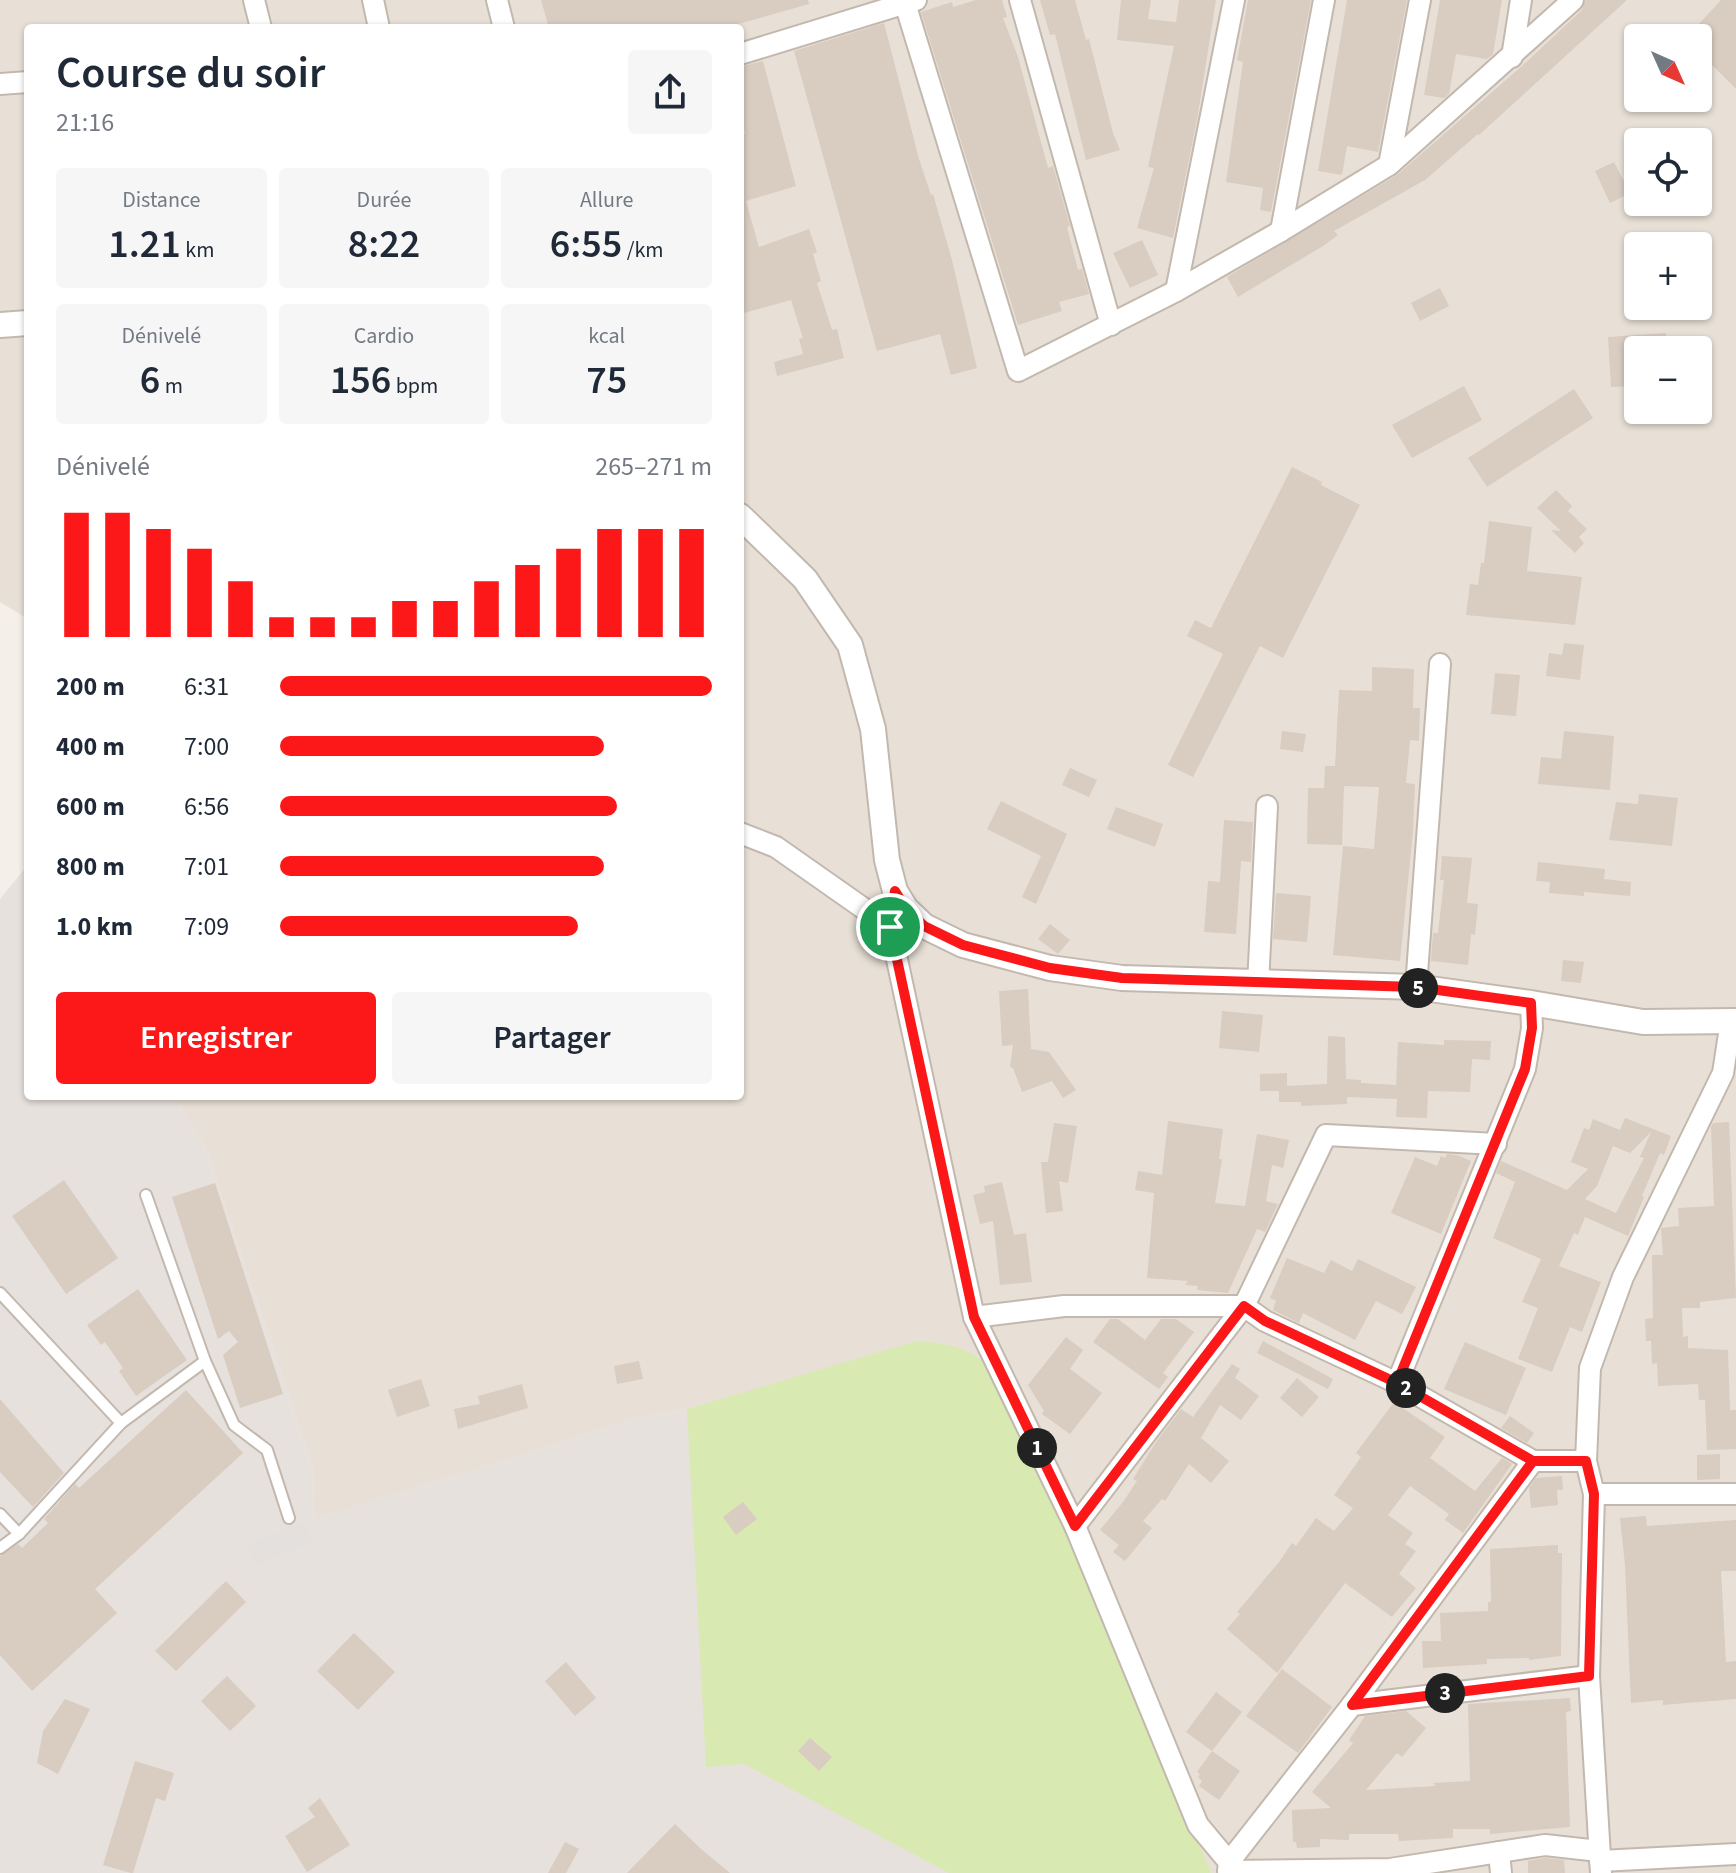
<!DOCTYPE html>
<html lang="fr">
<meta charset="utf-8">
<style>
:root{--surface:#fff;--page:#f6f6f7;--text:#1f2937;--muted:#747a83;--accent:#fc1819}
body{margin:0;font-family:"Source Sans 3",sans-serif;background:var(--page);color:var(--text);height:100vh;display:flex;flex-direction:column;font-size:30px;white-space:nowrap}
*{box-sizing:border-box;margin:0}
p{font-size:26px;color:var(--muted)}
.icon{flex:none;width:44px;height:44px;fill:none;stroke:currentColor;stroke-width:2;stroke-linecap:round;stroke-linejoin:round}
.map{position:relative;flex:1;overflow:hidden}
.side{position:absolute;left:24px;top:24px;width:720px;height:1076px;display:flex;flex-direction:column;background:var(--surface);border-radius:8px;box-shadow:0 2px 6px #0004}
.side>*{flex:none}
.needle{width:52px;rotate:135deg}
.buttons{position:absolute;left:1624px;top:24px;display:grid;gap:16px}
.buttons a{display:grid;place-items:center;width:88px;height:88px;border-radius:8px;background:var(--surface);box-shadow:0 2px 6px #0004;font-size:40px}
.pin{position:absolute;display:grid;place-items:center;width:68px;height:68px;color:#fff;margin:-34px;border:4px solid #fff;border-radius:50%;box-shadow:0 2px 8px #0007}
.km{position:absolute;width:40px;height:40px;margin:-20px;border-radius:50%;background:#222;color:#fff;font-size:22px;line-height:40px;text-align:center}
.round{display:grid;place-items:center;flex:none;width:84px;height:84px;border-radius:8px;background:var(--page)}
.head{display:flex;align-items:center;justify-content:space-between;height:136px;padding:0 32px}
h1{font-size:44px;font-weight:600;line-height:60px}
.figures{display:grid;grid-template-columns:repeat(3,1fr);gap:12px;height:136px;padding:8px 32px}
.figures div{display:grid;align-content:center;border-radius:8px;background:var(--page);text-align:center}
.figures b{font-size:40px;font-weight:600}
.figures small{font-size:22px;font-weight:400}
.figures p{font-size:22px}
.chart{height:224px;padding:16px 32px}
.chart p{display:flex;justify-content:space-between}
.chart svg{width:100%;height:144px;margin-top:8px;stroke:var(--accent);stroke-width:6}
.action{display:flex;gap:16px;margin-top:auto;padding:16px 32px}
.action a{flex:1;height:92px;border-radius:8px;background:var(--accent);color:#fff;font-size:32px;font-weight:600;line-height:92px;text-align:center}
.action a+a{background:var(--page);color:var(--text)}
ul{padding:0 32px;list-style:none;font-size:26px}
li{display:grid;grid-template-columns:128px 96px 1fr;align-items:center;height:60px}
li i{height:20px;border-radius:10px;background:var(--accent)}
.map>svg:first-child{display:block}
.residential{fill:#e8e0d6;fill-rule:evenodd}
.industrial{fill:#e7e1dd}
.green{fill:#d8e9b1}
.parking{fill:#e3e0dd}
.building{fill:#d9ccc1;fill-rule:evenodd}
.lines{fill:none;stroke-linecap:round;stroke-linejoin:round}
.service-casing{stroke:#c3b8ae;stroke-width:14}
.minor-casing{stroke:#c3b8ae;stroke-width:24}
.tertiary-casing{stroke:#c3b8ae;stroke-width:28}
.service{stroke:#fff;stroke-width:10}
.minor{stroke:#fff;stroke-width:20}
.tertiary{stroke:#fff;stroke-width:24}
.route-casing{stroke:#fff;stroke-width:16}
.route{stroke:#fc1819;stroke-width:10}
</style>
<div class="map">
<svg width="1736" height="1873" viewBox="0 0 1736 1873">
<rect width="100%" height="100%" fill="#f4efe8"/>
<path class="residential" d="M0,0H1736V1873H1211L687,1409L639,1418L316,1519L313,1509L314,1473L206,1149L173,1096H740V28H28V619L0,602ZM1638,38H1698V98H1638ZM1638,142H1698V202H1638ZM1638,246H1698V306H1638ZM1638,350H1698V410H1638Z"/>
<polygon class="industrial" points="27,866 28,1096 173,1096 206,1149 314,1473 313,1508 316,1518 639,1418 687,1409 917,1341 953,1344 982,1358 1211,1873 0,1873 0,899"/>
<path class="green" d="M917,1341C960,1345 973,1348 1002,1380L1211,1873H949L744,1764L706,1767L687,1409Z"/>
<polygon class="parking" points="303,1521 312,1542 256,1566 247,1545"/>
<g class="building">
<polygon points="541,0 808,0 809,4 724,28 549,28"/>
<polygon points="976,0 1002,0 1007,17 1003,18 1018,57 1048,168 1053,166 1070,226 1067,227 1078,270 1082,269 1089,294 1059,302 1062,311 1018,325 921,12 952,2 953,7"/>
<polygon points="1040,0 1075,0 1086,40 1089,39 1113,133 1120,150 1086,160 1055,34 1050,35"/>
<polygon points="1121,0 1151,0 1148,19 1176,22 1179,0 1216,0 1197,120 1173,238 1137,228 1154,168 1148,167 1174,46 1117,40"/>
<polygon points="1248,0 1311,0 1271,212 1260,210 1263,188 1226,182 1243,62 1237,60"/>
<polygon points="1347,0 1407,0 1378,152 1347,146 1342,175 1318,171"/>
<polygon points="1440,0 1502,0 1493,54 1487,59 1456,54 1449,94 1444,98 1424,95"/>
<polygon points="1586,0 1627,0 1479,135 1478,134 1425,180 1334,231 1338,235 1323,246 1238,297 1227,277 1397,175 1522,66 1582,10"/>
<polygon points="1721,0 1736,0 1736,89 1698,51 1698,38 1686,38"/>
<polygon points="884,23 919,159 931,195 933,194 952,260 977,368 951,375 940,334 877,351 794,51"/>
<polygon points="763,61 796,186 746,201 759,247 809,229 817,252 813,254 821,281 817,283 832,330 837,329 844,358 777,376 774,362 803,354 799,339 803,338 791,300 740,314 740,134 745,134 740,115 740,67"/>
<polygon points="1614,162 1630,193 1610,203 1595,171"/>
<polygon points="1142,240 1158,275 1130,288 1113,253"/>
<polygon points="1440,288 1449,306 1420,321 1411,303"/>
<polygon points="1666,333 1667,350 1638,350 1637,386 1611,387 1608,337"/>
<polygon points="1464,386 1482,420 1412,458 1392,425"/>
<polygon points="1574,389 1593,418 1487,487 1468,458"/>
<polygon points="1292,467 1322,482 1321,485 1360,505 1283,658 1260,646 1193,777 1168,765 1223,654 1187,636 1195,620 1211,628"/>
<polygon points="1556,490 1572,506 1568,511 1587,529 1579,537 1584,543 1575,553 1551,530 1561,531 1537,508"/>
<polygon points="1489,521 1532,527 1527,571 1582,577 1575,625 1466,615 1470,584 1478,585 1481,563 1484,563"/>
<polygon points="1564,643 1584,645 1580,680 1546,676 1549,653 1562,655"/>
<polygon points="1372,667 1414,669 1413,708 1420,708 1419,741 1410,740 1406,783 1415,784 1413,832 1400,961 1333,955 1343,846 1374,849 1379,787 1344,786 1342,845 1307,844 1308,788 1324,788 1325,766 1335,766 1339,690 1372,691"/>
<polygon points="1495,673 1520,675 1516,716 1491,714"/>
<polygon points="1282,731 1306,734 1303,752 1280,749"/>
<polygon points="1564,731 1614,736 1610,790 1538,784 1541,757 1561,759"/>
<polygon points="1070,768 1097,780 1089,797 1062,785"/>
<polygon points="1639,794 1678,798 1672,846 1609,840 1616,802 1638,804"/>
<polygon points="1001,801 1067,834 1036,904 1022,897 1041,856 987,829"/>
<polygon points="1116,807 1163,824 1155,847 1107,829"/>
<polygon points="1224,820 1253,822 1251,862 1241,861 1236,934 1204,932 1208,881 1220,882"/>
<polygon points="1442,856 1472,858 1467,903 1478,904 1475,935 1471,934 1468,965 1431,961 1433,933 1438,933 1444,880 1440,880"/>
<polygon points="1538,862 1605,869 1604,879 1631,882 1630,896 1584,892 1584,896 1549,893 1550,882 1536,881"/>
<polygon points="1276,893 1311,896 1307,942 1273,939"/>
<polygon points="1050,924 1070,940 1058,954 1038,939"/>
<polygon points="1563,960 1584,962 1581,983 1561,981"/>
<polygon points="1028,989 1031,1049 1049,1052 1076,1090 1063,1098 1052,1081 1022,1092 1013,1068 1010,1067 1013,1045 1002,1046 999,991"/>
<polygon points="1222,1011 1263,1015 1259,1052 1219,1048"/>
<polygon points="1328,1036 1345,1037 1346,1079 1361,1080 1361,1083 1396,1085 1398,1042 1444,1045 1444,1040 1491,1041 1490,1060 1472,1059 1470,1092 1428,1091 1427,1118 1396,1117 1397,1099 1347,1097 1347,1104 1301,1106 1301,1102 1279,1102 1279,1091 1260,1091 1260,1074 1287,1073 1287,1086 1327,1084"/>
<path d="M1625,1118L1671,1136L1664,1155L1660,1153L1642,1196L1644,1197L1628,1236L1585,1217L1578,1235L1574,1233L1559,1266L1601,1282L1582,1332L1570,1327L1552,1372L1518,1359L1538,1308L1522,1302L1541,1259L1493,1238L1515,1182L1496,1173L1501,1161L1567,1190L1588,1169L1571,1162L1584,1128L1589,1130L1593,1119L1620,1130ZM1651,1132L1640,1157L1644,1158L1616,1213L1585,1199L1597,1186L1613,1146L1630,1153Z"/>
<polygon points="1168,1121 1223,1129 1219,1159 1222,1159 1215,1203 1245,1206 1257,1134 1289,1140 1283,1168 1272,1165 1266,1201 1278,1204 1265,1232 1257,1229 1228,1293 1197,1290 1198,1286 1185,1285 1188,1281 1147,1278 1154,1193 1135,1190 1138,1171 1162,1175"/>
<polygon points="1729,1122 1736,1298 1700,1302 1700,1308 1682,1308 1683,1337 1688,1336 1688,1348 1728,1350 1730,1410 1736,1410 1736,1449 1707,1450 1705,1400 1699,1400 1698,1384 1658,1386 1657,1363 1652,1364 1651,1341 1646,1341 1645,1319 1653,1318 1652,1255 1663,1255 1661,1228 1679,1226 1678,1208 1714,1206 1711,1127 1713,1123"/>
<polygon points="1054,1123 1077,1126 1068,1183 1059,1181 1063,1211 1046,1213 1041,1162 1048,1162"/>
<polygon points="1447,1154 1457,1155 1471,1161 1441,1234 1391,1213 1415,1157 1437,1166 1441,1156 1445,1158"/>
<polygon points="64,1180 118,1258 66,1294 12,1216"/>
<polygon points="1002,1182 1014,1235 1026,1233 1032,1282 1000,1285 993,1221 980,1224 973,1195 985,1192 984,1186"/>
<polygon points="215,1183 283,1394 240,1408 223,1355 238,1342 229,1331 218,1339 172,1197"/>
<polygon points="1287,1258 1324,1273 1331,1260 1352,1271 1358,1259 1416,1287 1402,1314 1376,1301 1355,1340 1303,1313 1299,1323 1273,1310 1276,1301 1270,1298"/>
<polygon points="138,1289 187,1360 136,1396 119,1371 123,1368 105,1342 101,1345 87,1325"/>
<polygon points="1110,1319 1118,1319 1145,1340 1161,1319 1176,1319 1194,1332 1163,1373 1168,1377 1159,1389 1093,1342"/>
<polygon points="1066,1337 1083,1350 1070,1369 1102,1393 1070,1434 1042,1414 1044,1411 1028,1385"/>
<polygon points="1263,1341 1333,1379 1328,1389 1257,1353"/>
<polygon points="1465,1342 1526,1368 1506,1415 1444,1389"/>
<polygon points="639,1361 643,1379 617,1384 614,1366"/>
<polygon points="1232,1364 1240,1369 1235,1378 1259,1396 1241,1420 1220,1405 1201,1438 1229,1461 1211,1483 1189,1464 1165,1501 1162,1499 1143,1521 1152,1528 1125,1561 1113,1552 1119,1545 1100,1530 1123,1502 1137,1481 1133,1479 1156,1442 1181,1409 1193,1417"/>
<polygon points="1297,1378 1319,1397 1302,1417 1280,1398"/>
<polygon points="421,1379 430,1406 397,1417 388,1390"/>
<polygon points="522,1384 528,1408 458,1429 454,1409 480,1404 478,1396"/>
<polygon points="186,1390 243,1453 95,1589 117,1613 32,1691 0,1655 0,1556 18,1544 22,1548 48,1523 44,1519 75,1484 79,1488"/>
<polygon points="0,1399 64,1473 33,1507 0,1472"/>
<polygon points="1394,1402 1445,1437 1430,1458 1475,1491 1502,1458 1512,1464 1463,1533 1445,1520 1449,1514 1410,1486 1388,1515 1413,1533 1405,1544 1416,1551 1399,1574 1416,1588 1392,1617 1345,1583 1277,1673 1227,1629 1240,1614 1237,1612 1279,1562 1292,1543 1296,1546 1316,1518 1334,1531 1353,1508 1334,1495 1361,1457 1356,1453"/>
<polygon points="1510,1416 1534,1433 1527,1443 1501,1428"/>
<polygon points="1720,1454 1720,1479 1697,1480 1697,1455"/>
<polygon points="1562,1476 1563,1490 1557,1490 1558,1505 1531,1508 1529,1488 1536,1478"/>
<polygon points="743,1502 757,1519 736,1535 723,1517"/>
<polygon points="1646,1516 1647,1526 1736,1520 1736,1571 1721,1571 1726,1662 1736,1661 1736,1699 1663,1705 1663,1700 1631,1703 1625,1565 1620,1518"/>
<polygon points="1558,1545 1558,1553 1562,1553 1561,1656 1529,1660 1529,1658 1487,1659 1487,1664 1423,1668 1422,1641 1441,1641 1440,1613 1488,1611 1488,1602 1491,1602 1490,1549"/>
<polygon points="226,1581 246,1602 176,1671 155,1651"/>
<polygon points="354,1633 395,1672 358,1710 317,1671"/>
<polygon points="566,1662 596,1698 575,1716 545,1681"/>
<polygon points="1282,1669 1332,1707 1298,1753 1246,1716"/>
<polygon points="227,1676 256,1706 230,1731 201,1701"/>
<polygon points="1216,1692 1242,1712 1212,1751 1186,1732"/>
<polygon points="1570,1698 1571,1711 1566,1712 1570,1827 1490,1834 1490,1829 1453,1829 1453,1838 1399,1841 1398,1834 1349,1834 1349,1840 1320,1839 1320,1847 1297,1848 1296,1842 1293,1842 1292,1810 1331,1808 1312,1792 1353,1743 1349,1740 1365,1716 1406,1711 1426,1728 1402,1757 1397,1753 1366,1790 1436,1786 1433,1783 1470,1781 1468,1704"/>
<polygon points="65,1699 90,1709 58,1774 37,1763 43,1731"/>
<polygon points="810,1738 832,1757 819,1771 798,1751"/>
<polygon points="1212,1751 1240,1771 1219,1800 1199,1786 1202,1781 1198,1777 1200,1774 1197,1772"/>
<polygon points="135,1761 174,1773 165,1801 156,1798 133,1873 131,1873 103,1865"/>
<polygon points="320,1798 350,1845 307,1872 285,1836 315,1817 308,1808"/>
<polygon points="675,1824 701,1849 730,1873 627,1873"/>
<polygon points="565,1842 579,1849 566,1873 548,1873"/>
<polygon points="1545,1858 1564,1860 1565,1873 1528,1873 1528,1861"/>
</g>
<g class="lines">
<defs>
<g id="service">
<polyline points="146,1195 205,1361 234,1425 267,1450 289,1518"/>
<polyline points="0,1293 121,1423"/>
<polyline points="0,1514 19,1534"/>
<polyline points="0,1548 19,1534 121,1423 205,1361"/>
</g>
<g id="minor">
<polyline points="254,0 261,28"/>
<polyline points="373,0 379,28"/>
<polyline points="497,0 504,28"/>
<polyline points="904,0 1018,371 1176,291 1281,231 1389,165 1573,0"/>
<polyline points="1020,0 1111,325"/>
<polyline points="740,54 916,0"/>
<polyline points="1512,57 1521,0"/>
<polyline points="0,84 28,82"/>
<polyline points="1389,165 1420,0"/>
<polyline points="1281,231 1324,0"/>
<polyline points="1176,291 1234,0"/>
<polyline points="740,833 776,847 890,927"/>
<polyline points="895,891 890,927 974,1317 1075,1526 1198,1825 1229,1862 1228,1871 1390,1869 1545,1845 1599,1851"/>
<polyline points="1258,984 1267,806"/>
<polyline points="1416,987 1440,664"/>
<polyline points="974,1317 1064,1306 1244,1306 1265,1321 1397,1383 1533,1461 1586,1461 1594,1494 1736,1494"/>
<polyline points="1397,1383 1525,1069 1532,1028 1531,1003"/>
<polyline points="1586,1461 1590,1368 1623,1277 1723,1073 1731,1021"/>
<polyline points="1594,1494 1589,1676 1601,1873"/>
<polyline points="1075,1526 1244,1306 1326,1135 1496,1144"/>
<polyline points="1352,1705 1589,1676"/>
<polyline points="1499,1852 1501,1873"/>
<polyline points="1600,1861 1736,1854"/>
<polyline points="1229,1862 1352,1705 1533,1461"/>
</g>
<g id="tertiary">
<polyline points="0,325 28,323"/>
<polyline points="740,516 805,579 850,645 873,729 887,860 895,891 906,909 924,926 963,945 1050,968 1122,978 1416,987 1531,1003 1643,1022 1736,1021"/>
</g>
</defs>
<use href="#service" class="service-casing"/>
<use href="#minor" class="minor-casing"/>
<use href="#tertiary" class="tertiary-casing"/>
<use href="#service" class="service"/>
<use href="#minor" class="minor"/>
<use href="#tertiary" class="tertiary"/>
</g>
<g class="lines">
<defs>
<polyline id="route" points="890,927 974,1317 1075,1526 1244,1306 1265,1321 1397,1383 1533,1461 1352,1705 1589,1676 1594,1494 1586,1461 1533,1461 1397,1383 1525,1069 1532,1028 1531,1003 1416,987 1122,978 1050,968 963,945 924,926 906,909 895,891 890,927"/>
</defs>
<use href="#route" class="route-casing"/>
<use href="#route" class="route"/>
</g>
</svg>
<div class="buttons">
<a><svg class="needle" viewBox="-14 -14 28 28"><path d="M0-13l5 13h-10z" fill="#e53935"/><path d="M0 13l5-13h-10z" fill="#747a83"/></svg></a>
<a><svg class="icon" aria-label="locate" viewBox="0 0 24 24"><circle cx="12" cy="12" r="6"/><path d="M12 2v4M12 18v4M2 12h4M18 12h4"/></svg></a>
<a>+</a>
<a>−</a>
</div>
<div class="pin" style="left:890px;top:927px;background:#1e9e55"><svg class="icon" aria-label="arrive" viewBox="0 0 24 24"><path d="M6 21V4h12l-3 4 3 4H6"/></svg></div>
<b class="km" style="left:1037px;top:1448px">1</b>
<b class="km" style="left:1406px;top:1388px">2</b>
<b class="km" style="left:1445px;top:1693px">3</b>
<b class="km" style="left:1418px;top:988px">5</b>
<section class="side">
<div class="head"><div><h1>Course du soir</h1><p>21:16</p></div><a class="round"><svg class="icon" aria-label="share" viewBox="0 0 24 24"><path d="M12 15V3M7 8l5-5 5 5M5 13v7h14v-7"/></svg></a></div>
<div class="figures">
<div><p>Distance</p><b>1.21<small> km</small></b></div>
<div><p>Durée</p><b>8:22</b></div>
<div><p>Allure</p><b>6:55<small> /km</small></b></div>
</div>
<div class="figures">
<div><p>Dénivelé</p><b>6<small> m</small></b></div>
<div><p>Cardio</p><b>156<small> bpm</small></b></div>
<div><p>kcal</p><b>75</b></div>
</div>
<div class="chart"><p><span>Dénivelé</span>265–271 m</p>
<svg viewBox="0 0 160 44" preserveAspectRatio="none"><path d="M5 44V6M15 44V6M25 44V11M35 44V17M45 44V27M55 44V38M65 44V38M75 44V38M85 44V33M95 44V33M105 44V27M115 44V22M125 44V17M135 44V11M145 44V11M155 44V11"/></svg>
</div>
<ul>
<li><b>200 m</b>6:31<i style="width:100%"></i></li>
<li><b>400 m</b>7:00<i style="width:75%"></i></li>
<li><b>600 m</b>6:56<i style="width:78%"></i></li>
<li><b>800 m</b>7:01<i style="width:75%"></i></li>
<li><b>1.0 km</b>7:09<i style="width:69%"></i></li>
</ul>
<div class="action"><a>Enregistrer</a><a>Partager</a></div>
</section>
</div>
